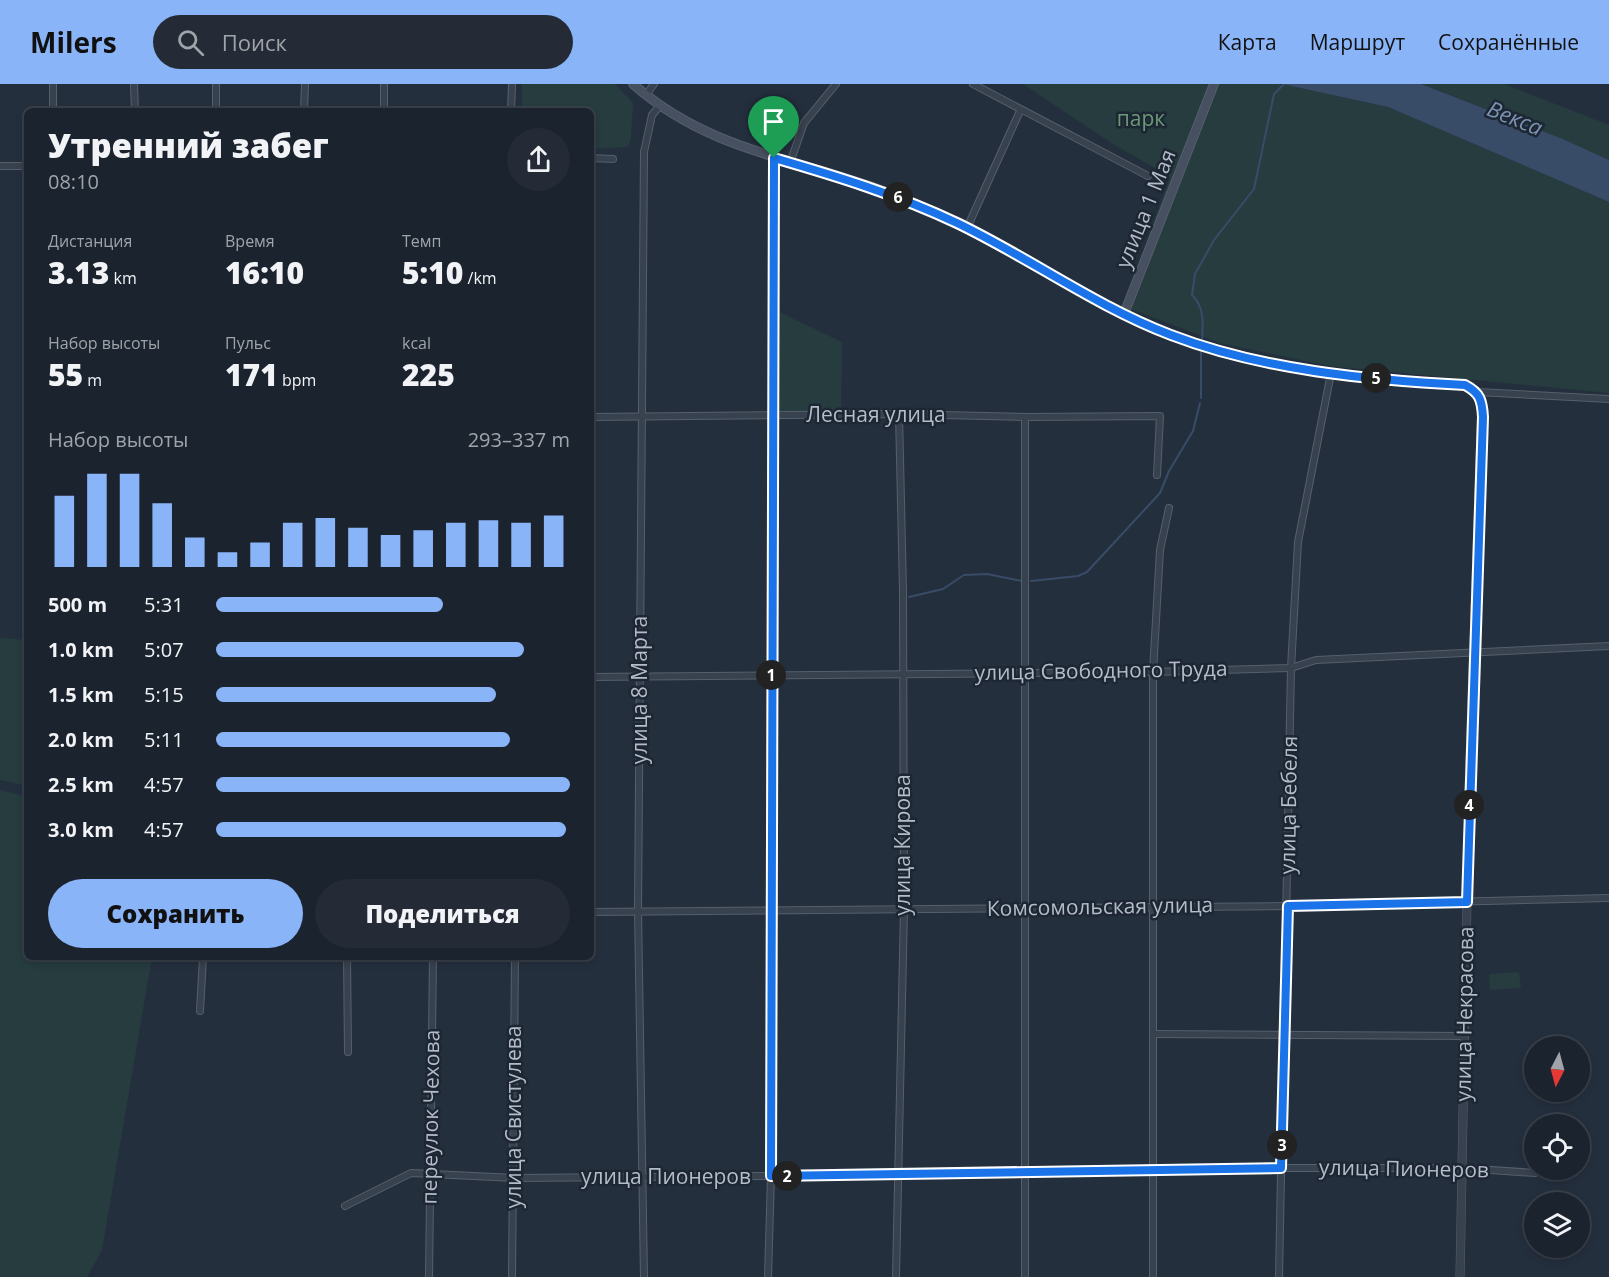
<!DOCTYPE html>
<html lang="ru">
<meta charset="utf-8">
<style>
:root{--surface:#1b232e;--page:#242b36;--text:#f1f3f6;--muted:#a0a4aa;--line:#39404a;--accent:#8ab4f8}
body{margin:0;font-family:"Open Sans",sans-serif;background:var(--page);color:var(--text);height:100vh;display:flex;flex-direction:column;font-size:22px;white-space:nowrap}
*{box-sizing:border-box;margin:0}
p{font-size:20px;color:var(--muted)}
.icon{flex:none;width:33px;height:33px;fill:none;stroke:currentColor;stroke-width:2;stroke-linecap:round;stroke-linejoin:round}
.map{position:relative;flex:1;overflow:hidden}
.panel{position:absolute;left:24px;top:24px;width:570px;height:852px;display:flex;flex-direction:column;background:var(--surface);border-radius:9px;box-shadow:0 3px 9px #0003,0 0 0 2px var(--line)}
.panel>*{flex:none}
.needle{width:39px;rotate:186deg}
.controls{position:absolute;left:1524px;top:952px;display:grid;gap:12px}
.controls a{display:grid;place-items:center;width:66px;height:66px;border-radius:50%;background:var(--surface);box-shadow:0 3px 9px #0003,0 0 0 2px var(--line);font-size:30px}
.pin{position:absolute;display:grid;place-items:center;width:51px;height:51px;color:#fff;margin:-62px -26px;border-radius:50% 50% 50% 0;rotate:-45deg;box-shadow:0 0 6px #0007}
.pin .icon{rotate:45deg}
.km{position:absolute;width:30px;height:30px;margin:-15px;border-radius:50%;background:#222;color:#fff;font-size:16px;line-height:30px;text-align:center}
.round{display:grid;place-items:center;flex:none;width:63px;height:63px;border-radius:32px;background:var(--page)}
.summary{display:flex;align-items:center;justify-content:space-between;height:102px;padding:0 24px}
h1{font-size:33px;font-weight:800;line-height:45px}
.figures{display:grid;grid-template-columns:repeat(3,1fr);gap:9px;height:102px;padding:6px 24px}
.figures div{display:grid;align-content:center}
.figures b{font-size:30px;font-weight:800}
.figures small{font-size:16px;font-weight:400}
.figures p{font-size:16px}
.chart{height:168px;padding:12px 24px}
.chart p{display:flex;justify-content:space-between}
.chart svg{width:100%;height:108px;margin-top:6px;stroke:var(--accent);stroke-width:6}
.action{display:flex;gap:12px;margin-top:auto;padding:12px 24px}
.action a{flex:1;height:69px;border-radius:36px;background:var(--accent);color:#111;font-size:24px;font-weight:800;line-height:69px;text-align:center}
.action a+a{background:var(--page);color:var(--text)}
ul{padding:0 24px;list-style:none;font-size:20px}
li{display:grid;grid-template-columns:96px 72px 1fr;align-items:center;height:45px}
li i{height:15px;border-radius:8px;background:var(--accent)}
header{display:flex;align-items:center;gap:36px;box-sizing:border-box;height:84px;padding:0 30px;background:var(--accent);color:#111}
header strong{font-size:28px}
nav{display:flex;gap:33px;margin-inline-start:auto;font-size:21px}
.search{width:420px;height:54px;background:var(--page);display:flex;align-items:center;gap:15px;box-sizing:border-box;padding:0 21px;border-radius:33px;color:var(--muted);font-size:22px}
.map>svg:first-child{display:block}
.green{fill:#263c3f}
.water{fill:#394c67}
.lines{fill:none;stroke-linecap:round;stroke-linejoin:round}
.stream{stroke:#394c67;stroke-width:2}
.minor-casing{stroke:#565f6c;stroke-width:8}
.tertiary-casing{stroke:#565f6c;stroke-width:9}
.secondary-casing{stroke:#565f6c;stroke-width:10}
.minor{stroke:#38414e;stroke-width:6}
.tertiary{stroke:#38414e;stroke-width:8}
.secondary{stroke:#465061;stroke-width:8}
.route-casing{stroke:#fff;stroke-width:12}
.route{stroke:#1a73e8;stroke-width:8}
.labels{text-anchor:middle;stroke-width:5;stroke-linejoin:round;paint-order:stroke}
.park-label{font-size:21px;fill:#6b9a76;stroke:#1d2633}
.street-label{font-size:21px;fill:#b4bcc9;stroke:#1d2633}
.water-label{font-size:22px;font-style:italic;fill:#7c92b1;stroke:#1d2633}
</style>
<header>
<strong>Milers</strong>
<div class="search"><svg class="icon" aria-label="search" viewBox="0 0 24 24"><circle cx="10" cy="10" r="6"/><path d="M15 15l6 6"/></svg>Поиск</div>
<nav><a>Карта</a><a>Маршрут</a><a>Сохранённые</a></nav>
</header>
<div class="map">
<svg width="1609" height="1193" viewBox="0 0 1609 1193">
<rect width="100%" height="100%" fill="#242f3e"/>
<g class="green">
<polygon points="522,0 615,0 633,19 631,54 628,63 591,65 591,27 522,27"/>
<polygon points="1023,0 1282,0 1388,23 1609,118 1609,309 1329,282 1220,259 1123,222 1170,93 1113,60"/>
<polygon points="1421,0 1504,0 1609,41 1609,76 1563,55"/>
<polygon points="777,227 842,258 841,328 779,327"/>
<polygon points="0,554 27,556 27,702 0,696"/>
<polygon points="0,706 27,713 27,873 152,873 102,1166 87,1193 0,1193"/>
<polygon points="1519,888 1521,904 1490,906 1489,890"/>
</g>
<polygon class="water" points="1282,0 1421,0 1563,55 1609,76 1609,118 1388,23"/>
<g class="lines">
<g class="stream">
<path d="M1202,257C1203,240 1205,224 1192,211L1195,190L1214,156L1254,105L1274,10L1284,0"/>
<polyline points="1201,314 1201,263"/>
<polyline points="1031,497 1078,492 1087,488 1160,409 1169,387 1193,347 1200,319"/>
<polyline points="909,513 943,505 964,491 987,490 1022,497"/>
</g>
<defs>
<g id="minor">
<polyline points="53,0 53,27"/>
<polyline points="134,0 135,27"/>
<polyline points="973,0 1148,92"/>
<polyline points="646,11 654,0"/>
<polyline points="216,27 216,0"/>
<polyline points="304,27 305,0"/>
<polyline points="384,27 384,0"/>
<polyline points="511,27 512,0"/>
<polyline points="591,74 613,75"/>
<polyline points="790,79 804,39 836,0"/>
<polyline points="0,82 27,82"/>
<polyline points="967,144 1020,27"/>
<polyline points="1477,308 1609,315"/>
<polyline points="591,333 899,330 1025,333 1160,332 1157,391"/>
<polyline points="1025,333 1025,1193"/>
<polyline points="591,593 1153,588 1291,584 1316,576 1609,562"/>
<polyline points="591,828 1288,822 1609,814"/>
<polyline points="347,873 348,968"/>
<polyline points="200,927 203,873"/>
<polyline points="1153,950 1465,952"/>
<polyline points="345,1122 411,1089 514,1094 771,1092 1281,1084 1462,1084 1535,1089"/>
<polyline points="429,1193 433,873"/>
<polyline points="512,1193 515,873"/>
<polyline points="644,1193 638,827 644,68 652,31 659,23"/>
<polyline points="768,1193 771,1092 774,74"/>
<polyline points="896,1193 904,824 903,507 899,330"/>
<polyline points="1153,1193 1153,588 1160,466 1169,424"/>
<polyline points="1279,1193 1291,584 1298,458 1331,289"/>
</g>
<path id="tertiary" d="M1124,230C1230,281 1349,295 1465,301L1477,308L1482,318L1469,705L1460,1193"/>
<path id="secondary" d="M633,0C711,69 802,75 894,111C974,143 1047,190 1124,230L1214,0"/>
</defs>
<use href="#minor" class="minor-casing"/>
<use href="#tertiary" class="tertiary-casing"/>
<use href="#secondary" class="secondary-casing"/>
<use href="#minor" class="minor"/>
<use href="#tertiary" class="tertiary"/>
<use href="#secondary" class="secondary"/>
</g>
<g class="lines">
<defs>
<path id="route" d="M774,74C836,92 898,111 957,139C1030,174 1095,222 1171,251C1262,286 1368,296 1465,301C1480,309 1482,316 1483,333L1467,818L1288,822L1281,1084L771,1092Z"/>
</defs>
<use href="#route" class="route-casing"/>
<use href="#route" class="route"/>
</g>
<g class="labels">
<g class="park-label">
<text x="1141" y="42">парк</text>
</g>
<g class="street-label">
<text transform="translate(1146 125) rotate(-68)" y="7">улица 1 Мая</text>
<text x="876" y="338">Лесная улица</text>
<text transform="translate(1101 587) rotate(-1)" y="7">улица Свободного Труда</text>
<text transform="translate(640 606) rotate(-90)" y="7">улица 8 Марта</text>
<text transform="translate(1289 721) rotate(-89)" y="7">улица Бебеля</text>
<text transform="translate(903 761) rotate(-90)" y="7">улица Кирова</text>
<text transform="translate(1100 823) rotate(-1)" y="7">Комсомольская улица</text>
<text transform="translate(1465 930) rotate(-89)" y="7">улица Некрасова</text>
<text transform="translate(431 1033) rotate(-89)" y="7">переулок Чехова</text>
<text transform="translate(514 1033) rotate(-90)" y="7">улица Свистулева</text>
<text transform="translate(1404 1085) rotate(1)" y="7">улица Пионеров</text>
<text x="666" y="1100">улица Пионеров</text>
</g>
<g class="water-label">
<text transform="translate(1515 34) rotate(22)" y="8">Векса</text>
</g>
</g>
</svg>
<div class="controls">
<a><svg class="needle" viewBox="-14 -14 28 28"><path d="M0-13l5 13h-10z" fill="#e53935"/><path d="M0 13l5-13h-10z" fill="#a0a4aa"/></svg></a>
<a><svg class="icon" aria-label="locate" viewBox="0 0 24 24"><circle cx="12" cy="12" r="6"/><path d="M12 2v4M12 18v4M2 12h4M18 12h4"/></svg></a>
<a><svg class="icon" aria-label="layers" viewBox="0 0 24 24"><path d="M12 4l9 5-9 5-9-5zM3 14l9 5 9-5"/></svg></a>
</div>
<div class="pin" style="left:774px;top:74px;background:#1e9e55"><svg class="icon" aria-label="arrive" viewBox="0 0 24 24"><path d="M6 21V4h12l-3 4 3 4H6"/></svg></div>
<b class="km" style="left:771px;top:591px">1</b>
<b class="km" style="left:787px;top:1092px">2</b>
<b class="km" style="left:1282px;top:1061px">3</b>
<b class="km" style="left:1469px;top:721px">4</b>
<b class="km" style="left:1376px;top:294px">5</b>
<b class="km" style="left:898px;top:113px">6</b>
<section class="panel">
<div class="summary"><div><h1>Утренний забег</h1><p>08:10</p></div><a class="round"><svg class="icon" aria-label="share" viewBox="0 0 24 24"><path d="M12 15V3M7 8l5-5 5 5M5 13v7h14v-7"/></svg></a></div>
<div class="figures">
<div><p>Дистанция</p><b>3.13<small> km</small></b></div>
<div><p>Время</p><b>16:10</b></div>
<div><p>Темп</p><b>5:10<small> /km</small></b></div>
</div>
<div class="figures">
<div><p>Набор высоты</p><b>55<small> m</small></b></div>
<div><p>Пульс</p><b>171<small> bpm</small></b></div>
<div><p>kcal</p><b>225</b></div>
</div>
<div class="chart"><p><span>Набор высоты</span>293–337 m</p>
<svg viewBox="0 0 160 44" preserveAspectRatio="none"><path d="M5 44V15M15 44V6M25 44V6M35 44V18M45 44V32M55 44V38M65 44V34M75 44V26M85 44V24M95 44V28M105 44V31M115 44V29M125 44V26M135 44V25M145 44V26M155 44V23"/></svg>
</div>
<ul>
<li><b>500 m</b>5:31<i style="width:64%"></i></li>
<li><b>1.0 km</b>5:07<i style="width:87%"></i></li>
<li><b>1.5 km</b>5:15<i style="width:79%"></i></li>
<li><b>2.0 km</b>5:11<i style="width:83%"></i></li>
<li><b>2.5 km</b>4:57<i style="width:100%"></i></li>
<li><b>3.0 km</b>4:57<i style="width:99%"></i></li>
</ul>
<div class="action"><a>Сохранить</a><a>Поделиться</a></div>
</section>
</div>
